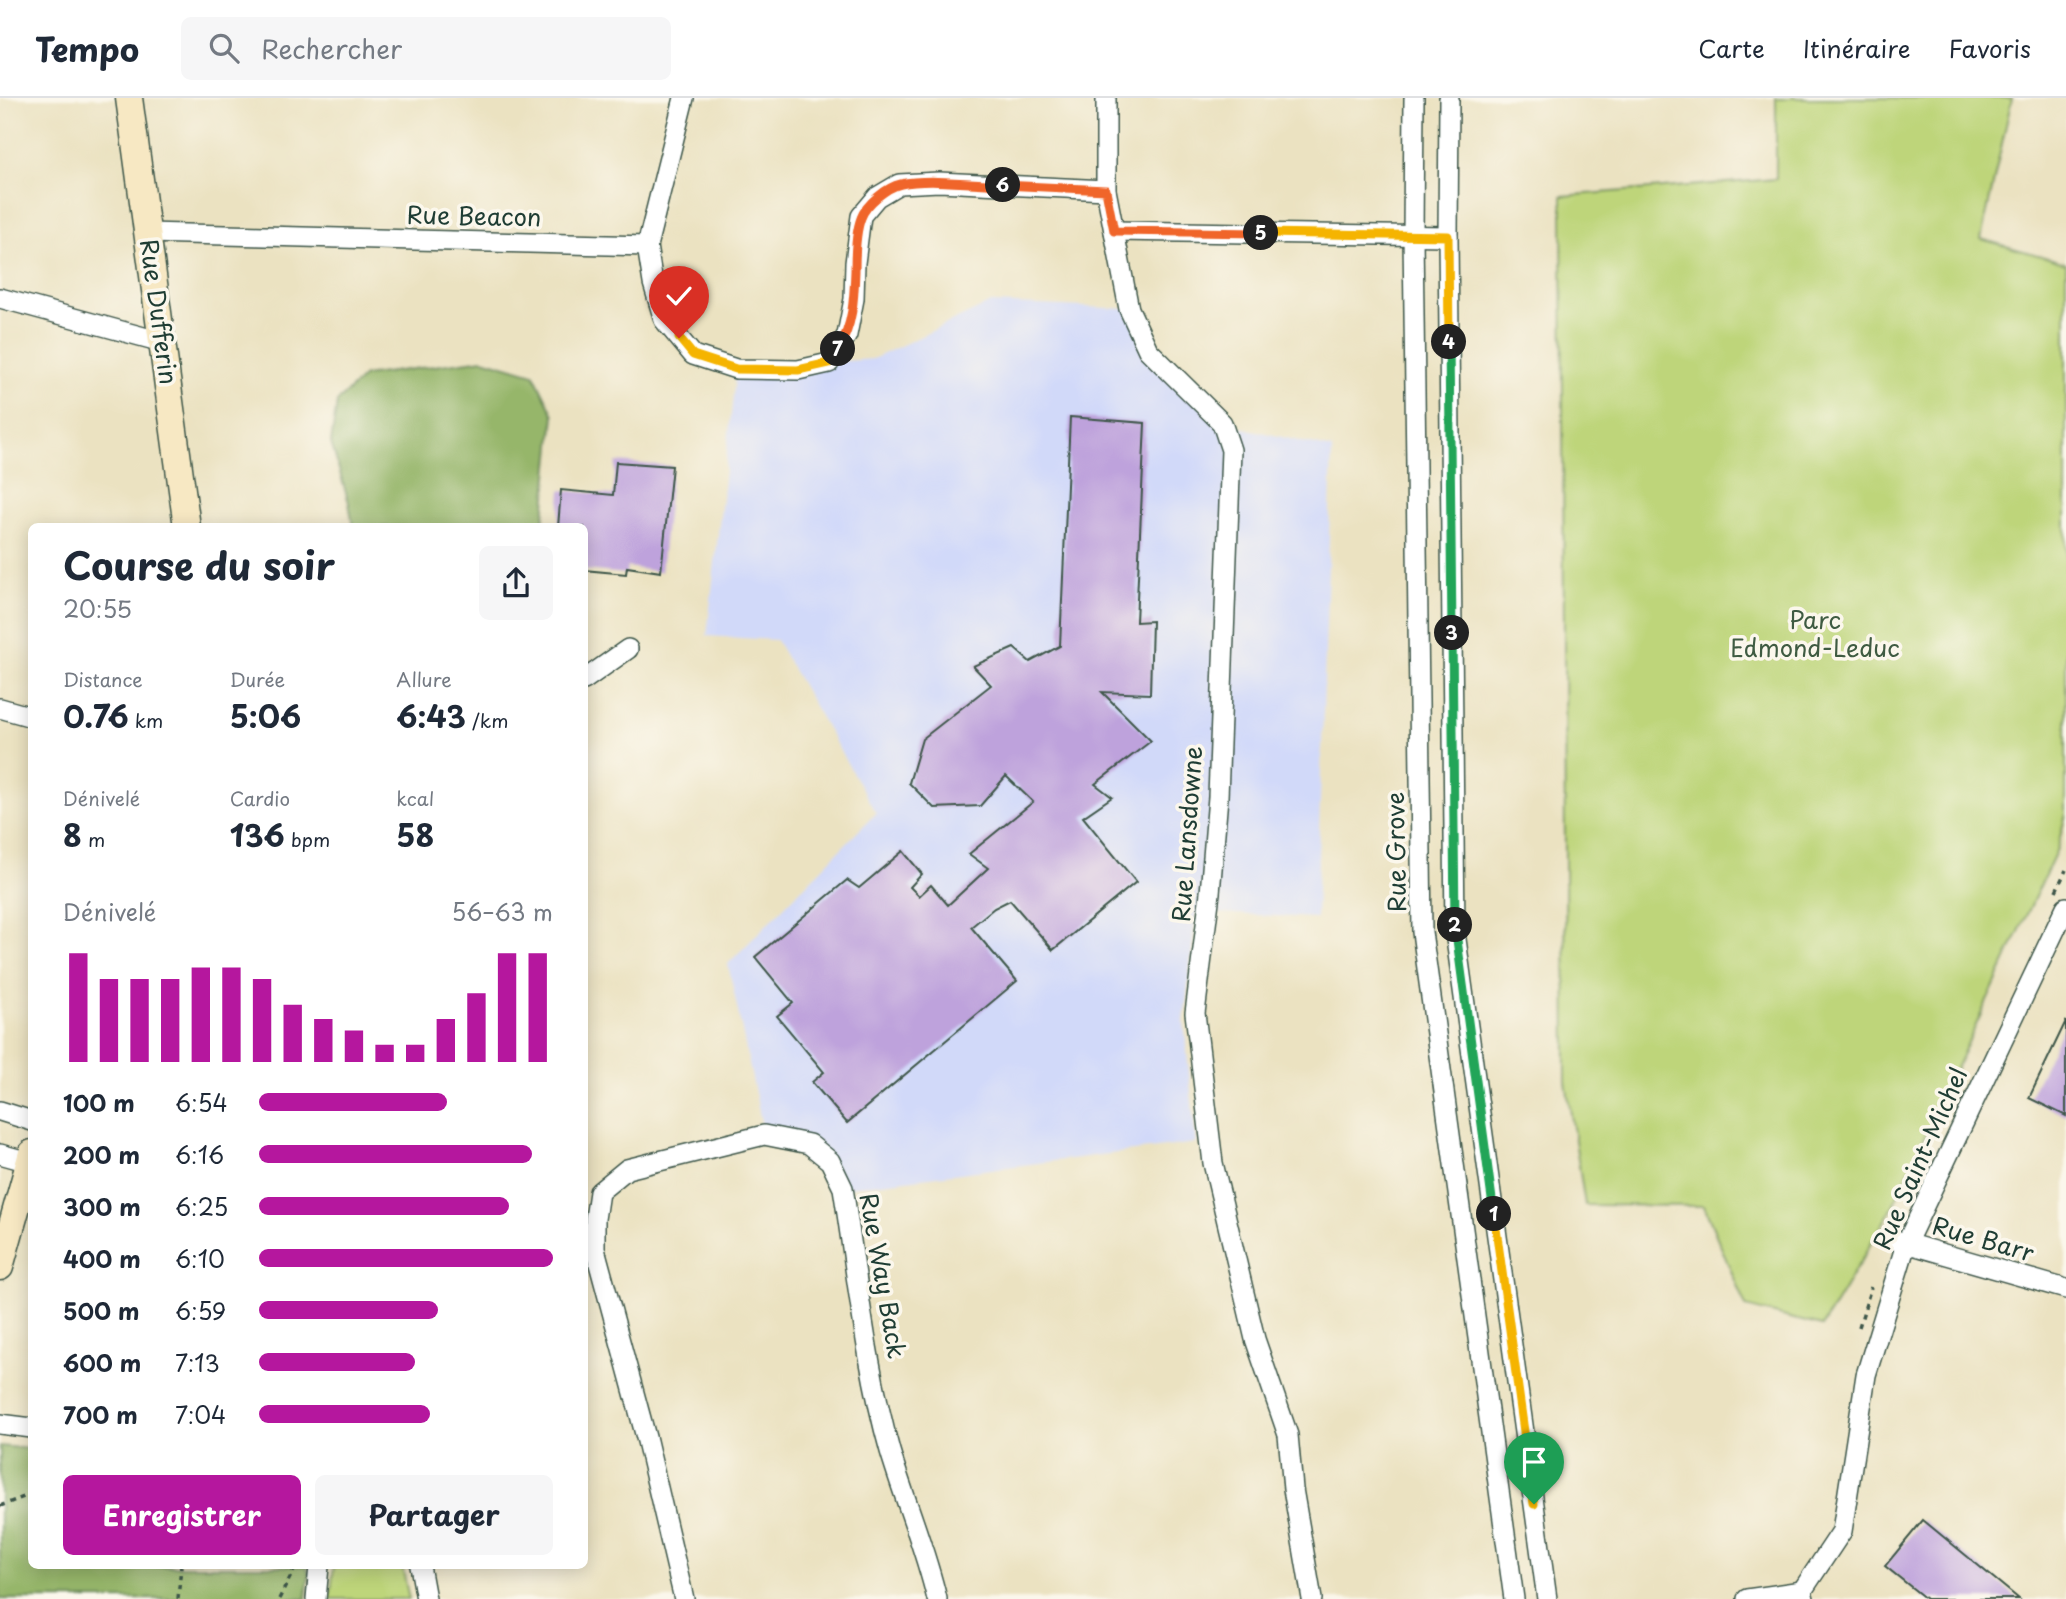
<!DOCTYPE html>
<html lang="fr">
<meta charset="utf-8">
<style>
:root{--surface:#fff;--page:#f6f6f7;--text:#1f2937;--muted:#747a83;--line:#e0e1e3;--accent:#b5179e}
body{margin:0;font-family:"Playpen Sans",sans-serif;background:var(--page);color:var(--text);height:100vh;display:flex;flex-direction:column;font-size:26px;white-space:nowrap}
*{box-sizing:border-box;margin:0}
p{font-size:23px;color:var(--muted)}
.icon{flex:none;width:38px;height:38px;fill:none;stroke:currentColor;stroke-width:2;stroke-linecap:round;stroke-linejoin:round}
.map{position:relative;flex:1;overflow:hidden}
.side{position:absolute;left:28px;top:425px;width:560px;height:1046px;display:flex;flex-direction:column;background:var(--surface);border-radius:10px;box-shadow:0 4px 18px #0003}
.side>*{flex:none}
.pin{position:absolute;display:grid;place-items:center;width:60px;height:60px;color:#fff;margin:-72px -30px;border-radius:50% 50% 50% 0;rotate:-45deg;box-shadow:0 0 7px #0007}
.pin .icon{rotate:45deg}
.km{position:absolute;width:35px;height:35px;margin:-18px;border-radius:50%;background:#222;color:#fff;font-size:19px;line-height:35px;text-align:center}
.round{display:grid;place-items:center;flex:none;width:74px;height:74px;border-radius:10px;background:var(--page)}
.overview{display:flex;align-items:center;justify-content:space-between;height:119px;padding:0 35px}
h1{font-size:38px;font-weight:700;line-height:52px}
.stats{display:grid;grid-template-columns:repeat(3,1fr);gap:10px;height:119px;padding:7px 35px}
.stats div{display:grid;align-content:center}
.stats b{font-size:30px;font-weight:700}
.stats small{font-size:19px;font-weight:400}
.stats p{font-size:19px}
.chart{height:196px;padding:14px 35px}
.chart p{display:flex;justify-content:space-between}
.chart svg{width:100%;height:126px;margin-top:7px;stroke:var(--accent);stroke-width:6}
.action{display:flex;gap:14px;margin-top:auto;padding:14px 35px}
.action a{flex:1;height:80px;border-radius:10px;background:var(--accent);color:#fff;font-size:28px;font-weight:700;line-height:80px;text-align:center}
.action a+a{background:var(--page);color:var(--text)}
ul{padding:0 35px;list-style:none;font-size:23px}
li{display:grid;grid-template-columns:112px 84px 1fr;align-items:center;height:52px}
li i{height:18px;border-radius:9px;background:var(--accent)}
header{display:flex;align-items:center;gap:42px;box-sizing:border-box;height:98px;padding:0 35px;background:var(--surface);border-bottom:2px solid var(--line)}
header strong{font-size:33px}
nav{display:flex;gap:38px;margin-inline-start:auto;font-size:24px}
.search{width:490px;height:63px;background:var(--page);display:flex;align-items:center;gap:18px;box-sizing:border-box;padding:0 24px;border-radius:10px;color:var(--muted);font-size:26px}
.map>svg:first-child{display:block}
.built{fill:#d1d9f9}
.green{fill:#bed57a;stroke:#6e8957;stroke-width:2}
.forest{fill:#96b66a;stroke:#5a7a4f;stroke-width:2}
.building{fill:#bea2dc}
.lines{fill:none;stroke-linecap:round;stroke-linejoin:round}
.street-casing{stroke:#3e5649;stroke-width:22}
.secondary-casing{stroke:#3e5649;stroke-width:29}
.path{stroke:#3e5649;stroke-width:3.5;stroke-dasharray:5 5;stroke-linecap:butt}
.street{stroke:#fff;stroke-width:19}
.secondary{stroke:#f7e8c3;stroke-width:26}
.split-1-casing{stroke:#fff;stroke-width:14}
.split-2-casing{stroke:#fff;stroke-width:14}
.split-3-casing{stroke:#fff;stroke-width:14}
.split-4-casing{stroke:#fff;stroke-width:14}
.split-5-casing{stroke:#fff;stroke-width:14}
.split-6-casing{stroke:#fff;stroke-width:14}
.split-7-casing{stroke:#fff;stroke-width:14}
.split-8-casing{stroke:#fff;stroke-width:14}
.split-1{stroke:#f5b400;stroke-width:9}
.split-2{stroke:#22a559;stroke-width:9}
.split-3{stroke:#22a559;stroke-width:9}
.split-4{stroke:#22a559;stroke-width:9}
.split-5{stroke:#f5b400;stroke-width:9}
.split-6{stroke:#f0652b;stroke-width:9}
.split-7{stroke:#f0652b;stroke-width:9}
.split-8{stroke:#f5b400;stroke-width:9}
.labels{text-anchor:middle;stroke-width:7;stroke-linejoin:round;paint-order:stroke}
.street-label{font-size:24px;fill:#1f3d34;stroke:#fbf7ec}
.park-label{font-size:24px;fill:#3f5b42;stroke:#fbf7ec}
</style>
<header>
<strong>Tempo</strong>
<div class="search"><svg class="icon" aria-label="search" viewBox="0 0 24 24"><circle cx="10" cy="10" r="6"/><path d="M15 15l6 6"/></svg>Rechercher</div>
<nav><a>Carte</a><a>Itinéraire</a><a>Favoris</a></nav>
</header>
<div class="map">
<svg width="2066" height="1501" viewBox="0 0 2066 1501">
<rect width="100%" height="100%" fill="#fbf7ec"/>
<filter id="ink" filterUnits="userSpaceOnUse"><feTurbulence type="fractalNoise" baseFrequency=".0143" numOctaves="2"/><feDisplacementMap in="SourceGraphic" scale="14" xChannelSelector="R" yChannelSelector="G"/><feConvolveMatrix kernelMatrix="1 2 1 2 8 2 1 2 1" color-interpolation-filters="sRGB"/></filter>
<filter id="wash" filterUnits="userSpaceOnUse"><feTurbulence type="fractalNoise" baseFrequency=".00686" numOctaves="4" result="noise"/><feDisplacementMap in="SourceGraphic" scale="28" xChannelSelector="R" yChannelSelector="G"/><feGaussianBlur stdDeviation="1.57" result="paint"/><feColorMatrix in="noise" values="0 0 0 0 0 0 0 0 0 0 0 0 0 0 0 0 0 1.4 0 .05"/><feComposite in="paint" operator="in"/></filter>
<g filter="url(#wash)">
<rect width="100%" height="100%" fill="#ebe2c1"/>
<polygon class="built" points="991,205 1129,211 1148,252 1222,325 1332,351 1316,820 1196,814 1184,924 1196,1045 843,1090 830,1063 764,1037 728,866 876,715 776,542 707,538 736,271 873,261"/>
<g class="green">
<polygon points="1776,0 2012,0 1981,141 2066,165 2066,716 2057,751 1891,1112 1822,1228 1746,1209 1704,1108 1585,1107 1566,984 1562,98 1776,81"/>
<polygon points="334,1468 402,1468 409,1501 330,1501"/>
</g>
<g class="forest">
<polygon points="483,261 534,276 554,317 543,429 353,429 349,405 331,345 337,304 364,278"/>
<polygon points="0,1348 31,1351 32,1468 307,1468 309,1477 306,1501 0,1501"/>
</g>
<g id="blocks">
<g class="building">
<polygon points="1070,319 1145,325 1136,524 1152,523 1150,596 1102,594 1151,643 1095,686 1112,699 1083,719 1136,784 1053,852 1010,802 994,810 971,829 1017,883 847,1025 812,984 824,974 777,918 793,905 755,859 847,782 859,790 903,753 922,776 910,789 919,798 931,787 948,807 988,770 969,756 1033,704 1006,678 980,708 934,710 909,685 922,641 991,587 973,568 1014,550 1030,564 1060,548"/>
<polygon points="616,364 672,368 661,474 627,469 626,476 584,472 584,429 558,429 561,392 613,397"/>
<polygon points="2066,923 2066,1018 2029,1000"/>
<polygon points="1923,1422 2019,1501 1926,1501 1885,1468"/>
</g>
</g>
</g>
<g filter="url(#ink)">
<use href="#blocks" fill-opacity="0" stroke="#3e5649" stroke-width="2"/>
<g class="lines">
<defs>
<g id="street">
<polyline points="1106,0 1106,92 1129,211 1148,252 1222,325 1231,352 1218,699 1210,795 1195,915 1213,1065 1255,1241 1288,1337 1293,1391 1312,1501"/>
<polyline points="1414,0 1413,138 1422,834 1514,1501"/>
<polyline points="1449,0 1448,138 1455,834 1547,1501"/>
<polyline points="1114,133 1448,138"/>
<polyline points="147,135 647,148 684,0"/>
<polyline points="647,148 653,185 664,222 693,257 736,271 798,272 829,265 847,237 854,201 855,165 861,118 877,99 899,86 939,84 1106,92"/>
<polyline points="0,200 162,244"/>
<polyline points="584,582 628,551"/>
<polyline points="0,610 32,619"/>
<polyline points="0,1013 32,1023"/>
<polyline points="0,1056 29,1064"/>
<polyline points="1888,1140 2066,1191"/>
<polyline points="0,1326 32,1330"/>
<polyline points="420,1468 426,1501"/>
<polyline points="316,1501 319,1468"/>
<path d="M684,1501L647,1343L595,1151V1121L599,1094L627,1071L764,1037L809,1046L830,1063L843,1090C857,1177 866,1268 890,1353C905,1403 925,1450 937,1501"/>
<polyline points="1747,1501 1802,1493"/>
<polyline points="1804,1501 1802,1493 1842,1433 1866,1277 1906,1146 2066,809"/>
</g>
<g id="secondary">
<polyline points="129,0 187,429"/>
<polyline points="0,1169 32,1055"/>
</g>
</defs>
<use href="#street" class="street-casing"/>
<use href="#secondary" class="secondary-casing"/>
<g class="path">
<polyline points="2056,793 2066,772"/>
<polyline points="1859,1229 1871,1189"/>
<polyline points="0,1408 32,1396"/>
<polyline points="178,1501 181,1468"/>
<polyline points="279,1501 296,1468"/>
</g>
<use href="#street" class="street"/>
<use href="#secondary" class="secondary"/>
</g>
</g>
<g class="lines" filter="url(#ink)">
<defs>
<polyline id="split-1" points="1494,1116 1534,1406"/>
<polyline id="split-2" points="1455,827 1494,1116"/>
<polyline id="split-3" points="1452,535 1455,827"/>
<polyline id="split-4" points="1449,244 1452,535"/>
<polyline id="split-5" points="1261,135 1448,138 1449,244"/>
<polyline id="split-6" points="1003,87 1106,92 1114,133 1261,135"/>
<path id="split-7" d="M838,251C853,228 854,201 855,173C855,159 856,133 861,120C866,106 887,89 901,86C927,80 975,86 1003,87"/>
<polyline id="split-8" points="679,240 693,257 736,271 798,272 829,265 838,251"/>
</defs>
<use href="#split-1" class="split-1-casing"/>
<use href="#split-2" class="split-2-casing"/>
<use href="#split-3" class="split-3-casing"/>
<use href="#split-4" class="split-4-casing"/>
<use href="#split-5" class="split-5-casing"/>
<use href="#split-6" class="split-6-casing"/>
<use href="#split-7" class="split-7-casing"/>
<use href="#split-8" class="split-8-casing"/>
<use href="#split-1" class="split-1"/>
<use href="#split-2" class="split-2"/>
<use href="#split-3" class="split-3"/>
<use href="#split-4" class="split-4"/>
<use href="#split-5" class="split-5"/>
<use href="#split-6" class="split-6"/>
<use href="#split-7" class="split-7"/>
<use href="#split-8" class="split-8"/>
</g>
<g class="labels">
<g class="street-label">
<text transform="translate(474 119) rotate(1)" y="8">Rue Beacon</text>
<text transform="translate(158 214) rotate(82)" y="8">Rue Dufferin</text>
<text transform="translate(1188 736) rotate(-86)" y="8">Rue Lansdowne</text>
<text transform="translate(1397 754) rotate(-91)" y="8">Rue Grove</text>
<text transform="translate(1921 1061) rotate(-66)" y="8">Rue Saint-Michel</text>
<text transform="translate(1983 1142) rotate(16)" y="8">Rue Barr</text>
<text transform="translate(882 1178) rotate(80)" y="8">Rue Way Back</text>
</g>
<g class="park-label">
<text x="1815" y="531">Parc<tspan x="1815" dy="28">Edmond-Leduc</tspan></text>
</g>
</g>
</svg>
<div class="pin" style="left:1534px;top:1406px;background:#1e9e55"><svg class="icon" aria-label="arrive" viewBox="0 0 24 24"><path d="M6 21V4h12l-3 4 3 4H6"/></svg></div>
<div class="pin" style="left:679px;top:240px;background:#d93025"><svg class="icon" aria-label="check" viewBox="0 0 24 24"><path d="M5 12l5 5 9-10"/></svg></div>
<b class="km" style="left:1494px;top:1116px">1</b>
<b class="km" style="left:1455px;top:827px">2</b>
<b class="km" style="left:1452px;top:535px">3</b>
<b class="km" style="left:1449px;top:244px">4</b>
<b class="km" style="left:1261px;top:135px">5</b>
<b class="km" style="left:1003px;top:87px">6</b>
<b class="km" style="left:838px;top:251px">7</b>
<section class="side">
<div class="overview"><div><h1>Course du soir</h1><p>20:55</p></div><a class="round"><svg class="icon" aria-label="share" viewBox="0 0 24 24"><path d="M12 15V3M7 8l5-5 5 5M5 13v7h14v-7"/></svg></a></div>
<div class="stats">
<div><p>Distance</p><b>0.76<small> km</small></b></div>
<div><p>Durée</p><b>5:06</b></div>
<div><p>Allure</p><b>6:43<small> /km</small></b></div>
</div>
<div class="stats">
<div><p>Dénivelé</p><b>8<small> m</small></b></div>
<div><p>Cardio</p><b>136<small> bpm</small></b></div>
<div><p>kcal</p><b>58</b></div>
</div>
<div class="chart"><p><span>Dénivelé</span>56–63 m</p>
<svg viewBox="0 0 160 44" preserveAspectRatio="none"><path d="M5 44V6M15 44V15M25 44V15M35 44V15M45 44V11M55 44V11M65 44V15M75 44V24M85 44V29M95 44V33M105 44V38M115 44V38M125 44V29M135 44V20M145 44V6M155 44V6"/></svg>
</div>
<ul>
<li><b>100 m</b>6:54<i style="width:64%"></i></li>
<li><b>200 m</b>6:16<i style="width:93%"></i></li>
<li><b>300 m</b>6:25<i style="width:85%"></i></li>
<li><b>400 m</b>6:10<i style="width:100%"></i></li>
<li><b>500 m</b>6:59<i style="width:61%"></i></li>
<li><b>600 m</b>7:13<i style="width:53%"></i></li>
<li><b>700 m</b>7:04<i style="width:58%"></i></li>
</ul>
<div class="action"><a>Enregistrer</a><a>Partager</a></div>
</section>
</div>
